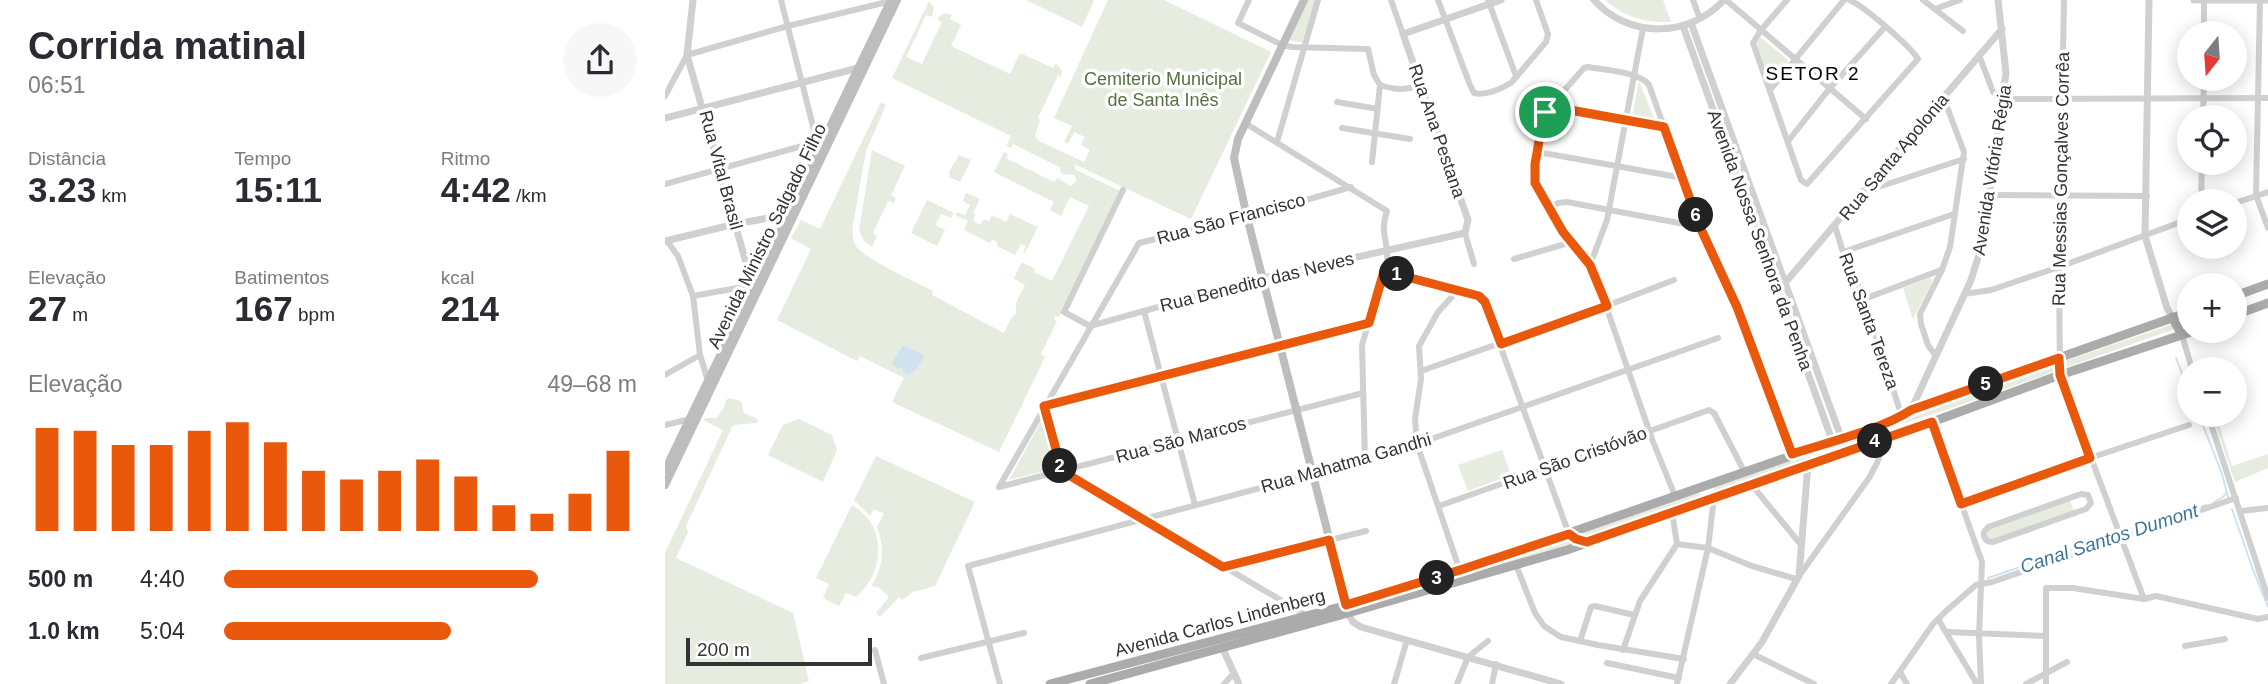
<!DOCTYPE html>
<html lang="pt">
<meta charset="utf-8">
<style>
:root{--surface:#fff;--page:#f7f7f7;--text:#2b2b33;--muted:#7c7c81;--accent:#ea580c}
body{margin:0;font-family:Helvetica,sans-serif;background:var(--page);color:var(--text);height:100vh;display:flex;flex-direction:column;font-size:26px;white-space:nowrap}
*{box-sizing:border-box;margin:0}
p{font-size:23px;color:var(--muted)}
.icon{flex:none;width:38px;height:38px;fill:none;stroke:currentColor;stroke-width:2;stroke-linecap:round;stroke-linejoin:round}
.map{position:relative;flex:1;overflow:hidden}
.drawer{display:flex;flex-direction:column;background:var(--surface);width:665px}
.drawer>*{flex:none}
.needle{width:46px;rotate:197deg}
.tools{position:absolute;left:1512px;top:21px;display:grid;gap:14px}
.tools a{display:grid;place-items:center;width:70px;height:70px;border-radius:50%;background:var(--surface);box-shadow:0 4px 18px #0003;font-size:35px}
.scale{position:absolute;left:21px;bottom:18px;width:186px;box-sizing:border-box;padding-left:7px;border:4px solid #333;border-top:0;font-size:19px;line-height:24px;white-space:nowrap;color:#333;-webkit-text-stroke:5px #fff;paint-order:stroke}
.pin{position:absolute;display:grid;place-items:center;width:60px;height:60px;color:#fff;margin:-30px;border:4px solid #fff;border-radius:50%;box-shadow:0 2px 7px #0007}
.km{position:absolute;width:35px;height:35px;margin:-18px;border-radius:50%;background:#222;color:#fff;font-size:19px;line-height:35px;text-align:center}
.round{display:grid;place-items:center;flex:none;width:74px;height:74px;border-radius:37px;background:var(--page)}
.head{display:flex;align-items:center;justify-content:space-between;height:119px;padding:0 28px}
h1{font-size:38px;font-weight:700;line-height:52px}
.metrics{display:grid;grid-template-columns:repeat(3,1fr);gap:10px;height:119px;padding:7px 28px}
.metrics div{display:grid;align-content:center}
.metrics b{font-size:35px;font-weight:700}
.metrics small{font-size:19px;font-weight:400}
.metrics p{font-size:19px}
.chart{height:196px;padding:14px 28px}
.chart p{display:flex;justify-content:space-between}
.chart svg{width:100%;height:126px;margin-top:7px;stroke:var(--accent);stroke-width:6}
ul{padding:0 28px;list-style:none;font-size:23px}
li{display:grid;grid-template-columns:112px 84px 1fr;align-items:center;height:52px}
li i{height:18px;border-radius:9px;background:var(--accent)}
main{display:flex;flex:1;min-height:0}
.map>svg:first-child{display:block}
.green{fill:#e6ecdf}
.water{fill:#cfe2ee}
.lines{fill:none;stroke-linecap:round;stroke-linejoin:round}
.stream{stroke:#cfe2ee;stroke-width:2}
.minor{stroke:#d0d0d0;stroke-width:6}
.tertiary{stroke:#d0d0d0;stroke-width:7}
.secondary{stroke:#bdbdbd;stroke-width:8}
.primary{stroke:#ababab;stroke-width:9}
.route-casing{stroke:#fff;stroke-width:14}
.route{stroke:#ea580c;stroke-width:9}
.labels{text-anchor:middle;stroke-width:7;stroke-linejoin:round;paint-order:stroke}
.park-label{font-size:18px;fill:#56703f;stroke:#fff}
.street-label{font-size:18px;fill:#333;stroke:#fff}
.neighbourhood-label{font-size:19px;letter-spacing:2px;fill:#000;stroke:#fff}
.water-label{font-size:19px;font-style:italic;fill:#3f7597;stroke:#fff}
</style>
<main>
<section class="drawer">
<div class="head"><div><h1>Corrida matinal</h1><p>06:51</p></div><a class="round"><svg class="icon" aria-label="share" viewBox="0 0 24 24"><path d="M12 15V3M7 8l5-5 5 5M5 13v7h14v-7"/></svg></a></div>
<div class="metrics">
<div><p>Distância</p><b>3.23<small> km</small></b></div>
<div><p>Tempo</p><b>15:11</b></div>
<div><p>Ritmo</p><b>4:42<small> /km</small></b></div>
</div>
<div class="metrics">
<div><p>Elevação</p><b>27<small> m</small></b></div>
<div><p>Batimentos</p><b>167<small> bpm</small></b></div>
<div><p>kcal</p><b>214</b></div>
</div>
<div class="chart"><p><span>Elevação</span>49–68 m</p>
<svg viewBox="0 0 160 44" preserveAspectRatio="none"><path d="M5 44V8M15 44V9M25 44V14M35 44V14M45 44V9M55 44V6M65 44V13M75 44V23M85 44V26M95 44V23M105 44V19M115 44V25M125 44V35M135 44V38M145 44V31M155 44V16"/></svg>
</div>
<ul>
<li><b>500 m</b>4:40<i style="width:76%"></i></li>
<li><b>1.0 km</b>5:04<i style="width:55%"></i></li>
</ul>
</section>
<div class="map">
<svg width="1603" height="684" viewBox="0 0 1603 684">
<rect width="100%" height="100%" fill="#fff"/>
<g class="green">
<polygon points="361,0 429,0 417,27"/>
<path d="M443,0H499L606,52L526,219L409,164L411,170L455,191L394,317L390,316L389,320L392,321L376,354L380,357L334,452L227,402L239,378L195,356L192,361L112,320L146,249L126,238L136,220L155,229L216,102L221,105L201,151L188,224C187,231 187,239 191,246C201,260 251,282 268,291L267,295L339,333L345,320L351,313V303L360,285L336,271L349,278L357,262L370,269L369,272L387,281L424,206L405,197L396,216L385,210L389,202L329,172L339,152L343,154L341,158L389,182L392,178L406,186L411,181L410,175L406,174L401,175L395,172L396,168L348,144L346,148L341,146L346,136L227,78L264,1L269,7L267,17L261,15L241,57L257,64L277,22L273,20C275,13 281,12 287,15L285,19L296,25L286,46L345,74L355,53L388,68L391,63L397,71L396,77L393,75L373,118L375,120L370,136L374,141L419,162L425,150L416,145L420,137L409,132L403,144L399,142L407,126L389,118Z"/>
<polygon points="643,0 651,0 639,43 624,40"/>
<path d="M940,0H998L1006,22C980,23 959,17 940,0Z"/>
<polygon points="1095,37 1123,60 1122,65 1107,82 1104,81 1091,45"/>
<polygon points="974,81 990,121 967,117"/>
<polygon points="207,150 240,166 226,195 231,198 229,203 223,201 208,233 212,236 207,247 199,241 194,230"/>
<polygon points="294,155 306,160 295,182 284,177 285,173 284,172"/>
<polygon points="301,193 315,199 308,213 310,215 308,221 315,225 319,219 324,221 327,215 341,222 345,214 373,227 360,253 358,252 361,246 356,244 350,255 332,246 333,243 327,239 325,243 299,230 303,221 290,215 292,212 300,215 305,205 298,201"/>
<polygon points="262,200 289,213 286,218 276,214 270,225 280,230 272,246 246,233"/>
<polygon points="1264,278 1267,280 1267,283 1248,319 1238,288"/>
<polygon points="1508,324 1512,328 1278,411 1230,426 1230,424 1371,371"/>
<polygon points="64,398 76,401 79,413 92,419 93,421 91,423 68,425 21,526 23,532 11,558 128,613 144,681 134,684 0,684 0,553 58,430 38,420 41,418 51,418 59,408 61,400"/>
<polygon points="1547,415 1551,415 1567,466 1603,454 1603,468 1570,482"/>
<polygon points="378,418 391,468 344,480"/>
<polygon points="134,419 167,435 172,450 158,482 103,455 118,425"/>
<polygon points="837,450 846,475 803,491 793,465"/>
<path d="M211,456L310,502L270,586L248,592L237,600L234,597L215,617L211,613L224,597L212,586L210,588L207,585C218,567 220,548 212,527L219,514L209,509L205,516L189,500Z"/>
<polygon points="1140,456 1141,460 1052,492 1047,487"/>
<polygon points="1029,493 1043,495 922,539 919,536 919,533"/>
<polygon points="1405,500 1409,511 1327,540 1322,538 1322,531 1324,529"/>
<path d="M187,505C223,526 220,572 191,597L181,593L174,606L158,598L164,584L151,578Z"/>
<polygon points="903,539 908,543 756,591 755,590"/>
</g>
<polygon class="water" points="238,345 259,355 254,366 244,375 239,373 237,367 233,369 229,366 227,363"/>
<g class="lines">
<g class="stream">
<polyline points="1511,358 1524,391"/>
<polyline points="1534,415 1557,474 1563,497"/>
<polyline points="1549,502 1558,497 1562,492"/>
<polyline points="1567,509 1587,567 1603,607"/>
<polyline points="1456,532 1541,505"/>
<polyline points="1323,578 1451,534"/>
</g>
<g class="minor">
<polyline points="116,0 152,142"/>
<polyline points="584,0 573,23 617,45 627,47 703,49 709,75 715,85 707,162"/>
<polyline points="726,0 738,34"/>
<path d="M773,0L805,85L809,93C820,96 836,89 846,83L881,42L883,34L871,0"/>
<polyline points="823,0 851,76"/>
<polyline points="1028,0 1035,19"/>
<polyline points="1061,0 1201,119"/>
<path d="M1122,0L1096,30L1088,43L1136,180L1142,184L1253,59C1245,46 1198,5 1184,0"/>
<polyline points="1258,0 1298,31"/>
<polyline points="1399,0 1394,267 1395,375 1479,599"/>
<polyline points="1595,0 1591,195 1603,228"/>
<polyline points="1270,9 1295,0"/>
<polyline points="1539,33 1539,0"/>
<polyline points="1314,55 1328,92 1339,99 1603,98"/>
<path d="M715,85C730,90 741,91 756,84"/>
<polyline points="1105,90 1179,0"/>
<polyline points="0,96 22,55 123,26 218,3 228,4"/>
<polyline points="672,102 713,109"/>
<polyline points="883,106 999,127"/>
<polyline points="1538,117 1539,79"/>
<path d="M580,123L722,211C714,234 724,240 722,261L697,345L700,460"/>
<polyline points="677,128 745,139"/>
<polyline points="1124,140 1165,88 1220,27"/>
<polyline points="612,142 653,0"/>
<polyline points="873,152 1018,178"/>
<polyline points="0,184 152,142 161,145"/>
<polyline points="458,190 399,312 425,326 598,278"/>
<polyline points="1198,192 1299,159"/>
<polyline points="1326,195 1482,196"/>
<polyline points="1536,201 1537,163"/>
<polyline points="1570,203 1603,192"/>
<polyline points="884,208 893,203 902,202 1035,227"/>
<polyline points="1170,226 1178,252 1199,299 1237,417"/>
<polyline points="800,233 809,264"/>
<polyline points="2,241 13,256 28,296 35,355 43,381"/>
<polyline points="1178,252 1289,214"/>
<polyline points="849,259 907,242"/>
<polyline points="925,265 942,220 978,28"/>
<polyline points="719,271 794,289 818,299 904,534"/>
<polyline points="794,289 773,312 754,346 756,379 750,419 752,444 795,571"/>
<polyline points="1299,294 1326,290 1394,267 1524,219"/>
<polyline points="28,296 89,285"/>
<polyline points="1199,299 1276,270"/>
<polyline points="479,311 530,505"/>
<polyline points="1517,335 1527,369"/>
<polyline points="1270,355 1263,345 1256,324 1255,314 1277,270 1285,247 1299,152 1279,99"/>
<polyline points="756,371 941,306 1009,280"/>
<polyline points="0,375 35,355"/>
<polyline points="379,406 704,323"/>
<polyline points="378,407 397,471 641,615"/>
<polyline points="1543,415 1603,598"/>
<polyline points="1267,422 1317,562 1314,635 1316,684"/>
<polyline points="0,425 25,419"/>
<polyline points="1086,484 1137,546"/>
<polyline points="334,487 474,243 582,217 686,187"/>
<polyline points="334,487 698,393"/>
<path d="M1416,494L1423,495L1426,503L1421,509L1328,542C1321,542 1318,538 1319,532L1323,527Z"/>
<path d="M1010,496L987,439L941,306L925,265L899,231L870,183V164L880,112L919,68L923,67C939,70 975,72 984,85L1035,227L1072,307L1127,454"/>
<polyline points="1296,504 1425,458 1524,425"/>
<polyline points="774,506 1044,410 1049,413 1079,471"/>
<polyline points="1576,511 1603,508"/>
<polyline points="1012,544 1043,548 1087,566 1131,579"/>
<polyline points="851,565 870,613 879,626 888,632 896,637 933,645 1019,659"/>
<polyline points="558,567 701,531"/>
<polyline points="1134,576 1204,478 1212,463 1221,437"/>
<polyline points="1273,619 1312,684"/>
<polyline points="1282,632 1381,636"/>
<polyline points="915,641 926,607 930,606 969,615"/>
<polyline points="1520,646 1560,639"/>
<polyline points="210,650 219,684"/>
<polyline points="958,650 975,601 1012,544 1007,512"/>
<polyline points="1088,654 1149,684"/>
<polyline points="256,658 359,633"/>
<polyline points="942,663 1014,678"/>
<polyline points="1235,672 1242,684"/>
<polyline points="335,684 303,566 700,460 752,444 1053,338"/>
<polyline points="559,684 569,673"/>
<polyline points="729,684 742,640"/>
<polyline points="792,684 803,657 823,641"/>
<polyline points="827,684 831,664"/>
<polyline points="1012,684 1043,548 1049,497"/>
<polyline points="1226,684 1268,624 1281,611 1311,585 1327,582 1571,498"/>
<polyline points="1361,684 1402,662"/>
<polyline points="1381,684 1381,588 1408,588 1479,599 1491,596 1593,619 1603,617"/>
</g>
<g class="tertiary">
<polyline points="28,0 22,55 86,280 89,285"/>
<path d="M929,0C964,39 1024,38 1059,0"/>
<polyline points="1484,0 1480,236 1502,308 1507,317"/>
<polyline points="1529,0 1603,0"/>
<polyline points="1026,23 1181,451"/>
<polyline points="1018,26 1172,454"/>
<polyline points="0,118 193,68"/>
<polyline points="0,241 70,224 126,214"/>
<polyline points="598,278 800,233 803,220 738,34 836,0"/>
<polyline points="1119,284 1337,29"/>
<polyline points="1246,410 1306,280 1318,242 1341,73 1333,0"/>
<polyline points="683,613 688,622 696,627 896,684"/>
<polyline points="557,647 574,684"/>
<polyline points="1065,684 1097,642 1134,576 1143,464"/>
</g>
<g class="secondary">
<polyline points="639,0 573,139 569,158 582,217 683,612"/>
<polyline points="0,470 226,0"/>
<polyline points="0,485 232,0"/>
</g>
<g class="primary">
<polyline points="1570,296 1603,284"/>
<polyline points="1570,315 1603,303"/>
<polyline points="1507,317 1517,335"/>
<polyline points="385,684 694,602 795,571 1209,427 1237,417 1246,410 1524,312"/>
<polyline points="425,684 683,613 902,550 1267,422 1395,375 1529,331"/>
</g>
</g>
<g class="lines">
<defs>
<path id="route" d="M883,106L999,127L1035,227L1072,307L1127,454C1161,443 1218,429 1246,410L1394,358L1395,375L1425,458L1296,504L1267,422L922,542L911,539L904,534L795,570L681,605L664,540L558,567L397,471L379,406L704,323L719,271L814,296L820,302L836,344L942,306L925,265L898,232L870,183V164L878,118Z"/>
</defs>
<use href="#route" class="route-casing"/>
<use href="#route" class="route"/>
</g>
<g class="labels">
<g class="park-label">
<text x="498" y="85">Cemiterio Municipal<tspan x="498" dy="21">de Santa Inês</tspan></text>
</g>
<g class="street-label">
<text transform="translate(772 131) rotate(71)" y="6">Rua Ana Pestana</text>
<text transform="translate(1229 157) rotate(-50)" y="6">Rua Santa Apolonia</text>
<text transform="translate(56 170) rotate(75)" y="6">Rua Vital Brasil</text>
<text transform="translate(1327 170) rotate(-81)" y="6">Avenida Vitória Régia</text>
<text transform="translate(1396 179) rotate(-89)" y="6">Rua Messias Gonçalves Corrêa</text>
<text transform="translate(566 219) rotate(-15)" y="6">Rua São Francisco</text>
<text transform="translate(102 236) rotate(-64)" y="6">Avenida Ministro Salgado Filho</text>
<text transform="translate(1095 240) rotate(70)" y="6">Avenida Nossa Senhora da Penha</text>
<text transform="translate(592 282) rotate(-14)" y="6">Rua Benedito das Neves</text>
<text transform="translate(1204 321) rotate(70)" y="6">Rua Santa Tereza</text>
<text transform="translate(516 440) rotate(-15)" y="6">Rua São Marcos</text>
<text transform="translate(910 458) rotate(-20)" y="6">Rua São Cristóvão</text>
<text transform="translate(681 463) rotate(-16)" y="6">Rua Mahatma Gandhi</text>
<text transform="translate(555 623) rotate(-15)" y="6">Avenida Carlos Lindenberg</text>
</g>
<g class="neighbourhood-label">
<text x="1148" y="80">SETOR 2</text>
</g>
<g class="water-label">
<text transform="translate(1444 538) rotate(-18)" y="7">Canal Santos Dumont</text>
</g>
</g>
</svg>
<div class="tools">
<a><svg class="needle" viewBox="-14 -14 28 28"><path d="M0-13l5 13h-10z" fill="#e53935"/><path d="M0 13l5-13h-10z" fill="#7c7c81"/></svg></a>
<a><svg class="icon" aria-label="locate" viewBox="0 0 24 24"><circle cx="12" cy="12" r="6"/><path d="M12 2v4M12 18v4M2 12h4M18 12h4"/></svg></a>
<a><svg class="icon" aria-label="layers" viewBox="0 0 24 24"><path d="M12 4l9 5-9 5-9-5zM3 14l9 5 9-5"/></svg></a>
<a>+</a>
<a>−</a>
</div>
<div class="scale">200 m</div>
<div class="pin" style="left:880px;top:112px;background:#1e9e55"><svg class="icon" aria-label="arrive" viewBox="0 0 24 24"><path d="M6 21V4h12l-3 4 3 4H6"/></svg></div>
<b class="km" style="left:732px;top:274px">1</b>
<b class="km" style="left:395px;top:466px">2</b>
<b class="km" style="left:772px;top:578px">3</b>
<b class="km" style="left:1210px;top:441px">4</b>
<b class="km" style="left:1321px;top:384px">5</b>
<b class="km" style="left:1031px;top:215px">6</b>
</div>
</main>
